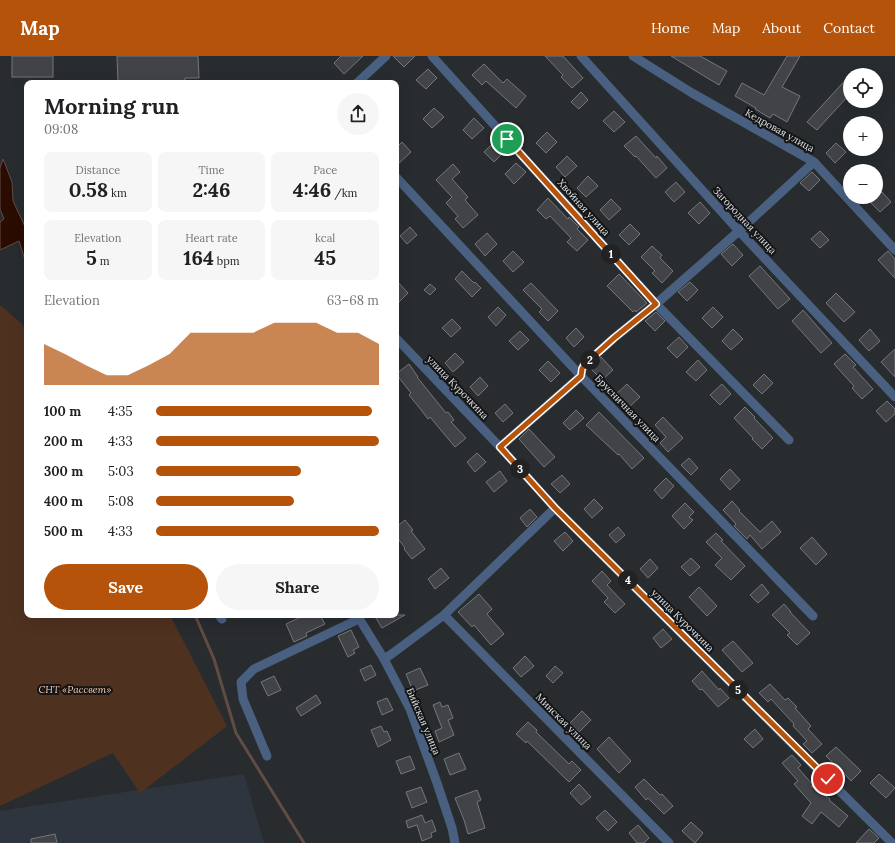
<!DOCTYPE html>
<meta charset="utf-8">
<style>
:root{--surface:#fff;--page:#f6f6f6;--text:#202124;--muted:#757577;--accent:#b45309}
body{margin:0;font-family:Lora,serif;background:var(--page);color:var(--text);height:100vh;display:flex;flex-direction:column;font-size:15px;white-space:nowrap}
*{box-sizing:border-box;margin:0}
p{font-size:13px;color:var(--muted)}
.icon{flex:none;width:22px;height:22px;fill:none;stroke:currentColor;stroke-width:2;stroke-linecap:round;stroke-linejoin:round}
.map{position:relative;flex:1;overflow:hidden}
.panel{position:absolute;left:24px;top:24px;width:375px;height:538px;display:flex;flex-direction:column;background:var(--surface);border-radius:8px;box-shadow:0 4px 16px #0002}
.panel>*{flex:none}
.fabs{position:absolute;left:843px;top:12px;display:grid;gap:8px}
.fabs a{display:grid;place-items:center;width:40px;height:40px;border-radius:50%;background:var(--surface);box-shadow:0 4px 16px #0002;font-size:20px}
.pin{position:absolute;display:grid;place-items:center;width:34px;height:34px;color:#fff;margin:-17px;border:2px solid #fff;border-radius:50%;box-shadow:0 1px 4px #0007}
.km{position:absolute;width:20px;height:20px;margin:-10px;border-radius:50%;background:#222;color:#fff;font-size:11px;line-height:20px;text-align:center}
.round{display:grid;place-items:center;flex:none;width:42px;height:42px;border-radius:21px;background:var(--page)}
.head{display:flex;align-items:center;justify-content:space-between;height:68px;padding:0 20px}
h1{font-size:22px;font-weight:700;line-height:30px}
.stats{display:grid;grid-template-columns:repeat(3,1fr);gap:6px;height:68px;padding:4px 20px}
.stats div{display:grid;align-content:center;border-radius:8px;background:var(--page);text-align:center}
.stats b{font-size:20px;font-weight:700}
.stats small{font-size:11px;font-weight:400}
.stats p{font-size:11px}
.chart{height:112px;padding:8px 20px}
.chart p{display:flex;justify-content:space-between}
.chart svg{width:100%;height:72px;margin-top:4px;fill:var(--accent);opacity:.7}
.button{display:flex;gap:8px;margin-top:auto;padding:8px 20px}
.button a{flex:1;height:46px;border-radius:24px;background:var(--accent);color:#fff;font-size:16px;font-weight:700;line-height:46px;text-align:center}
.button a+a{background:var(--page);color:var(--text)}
ul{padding:0 20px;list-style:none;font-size:13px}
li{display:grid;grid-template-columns:64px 48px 1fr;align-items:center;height:30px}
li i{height:10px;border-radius:5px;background:var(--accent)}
header{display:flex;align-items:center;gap:24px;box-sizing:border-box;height:56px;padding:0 20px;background:var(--accent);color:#fff}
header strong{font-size:19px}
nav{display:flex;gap:22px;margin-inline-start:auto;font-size:14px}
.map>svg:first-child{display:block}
.built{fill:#2f353e}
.green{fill:#4f3120}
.water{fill:#2a0c00;stroke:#614c44}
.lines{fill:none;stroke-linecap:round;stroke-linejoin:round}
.stream{stroke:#614c44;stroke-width:3}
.building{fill:#414347;stroke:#74777b}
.street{stroke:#496081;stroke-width:9}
.route-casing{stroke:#fff;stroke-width:8}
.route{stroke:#b45309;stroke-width:5}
.labels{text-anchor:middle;stroke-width:4;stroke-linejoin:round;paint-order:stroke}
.street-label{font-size:10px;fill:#e0e2e4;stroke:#131415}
.park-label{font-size:10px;font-style:italic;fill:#f7c9b0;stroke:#131415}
</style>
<header>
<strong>Map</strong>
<nav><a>Home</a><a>Map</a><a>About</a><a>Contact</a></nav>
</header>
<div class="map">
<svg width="895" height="787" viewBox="0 0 895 787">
<rect width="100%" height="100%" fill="#292c2f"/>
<polygon class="built" points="244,718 264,787 0,787 0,755"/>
<polygon class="green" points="0,249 22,268 27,278 27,559 170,559 227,670 140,737 113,697 0,750"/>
<polygon class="water" points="3,103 12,126 13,145 27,175 27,210 19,185 0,194 0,166 4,163 0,153 0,112"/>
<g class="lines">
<polyline class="stream" points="195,559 214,603 236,677 304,787"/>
</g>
<g class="building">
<rect x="12" y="0" width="41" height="21"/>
<polygon points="117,0 198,0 199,22 185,22 185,27 118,27"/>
<polygon points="341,0 363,0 344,18 334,7"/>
<polygon points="393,0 415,0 404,11"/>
<polygon points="545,0 563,0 583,22 572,32 561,21 563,19"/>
<polygon points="671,0 700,0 727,15 719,29"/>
<polygon points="787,0 800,0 782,31 800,40 787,66 773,58 770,62 755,53 756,52 735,40 742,27 764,39"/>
<polygon points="484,8 503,27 507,23 526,40 516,52 486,25 482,29 472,19"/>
<polygon points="428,13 437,22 426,33 416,24"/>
<polygon points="850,19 850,38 817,74 807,66"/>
<polygon points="581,36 588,44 579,53 571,46"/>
<polygon points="434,52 444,61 432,72 423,63"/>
<polygon points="614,55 625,66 614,76 603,65"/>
<polygon points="474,62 484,72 472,83 463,74"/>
<polygon points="547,76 557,86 546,97 536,87"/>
<polygon points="636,80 656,102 657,100 667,112 656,122 636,100 635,101 624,90"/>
<polygon points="495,85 505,95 494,106 484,96"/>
<polygon points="402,86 411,96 396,110 396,92"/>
<polygon points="836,87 846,96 835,107 826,97"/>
<polygon points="567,100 577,110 565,121 556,111"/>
<polygon points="516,107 526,116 514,128 505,118"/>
<polygon points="453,108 460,116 452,123 468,141 465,144 478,159 463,172 455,163 458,160 446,147 452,141 436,124"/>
<polygon points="812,116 820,124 809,135 800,127"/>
<polygon points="588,120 598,130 586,141 577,132"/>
<polygon points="676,126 685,136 674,146 665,136"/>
<polygon points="882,136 891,146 880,156 871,147"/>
<polygon points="548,142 568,163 569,161 579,171 577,173 588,184 577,195 567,186 571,182 550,160 546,163 537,154"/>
<polygon points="611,143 621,153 609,164 600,154"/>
<polygon points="700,146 710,157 699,168 688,157"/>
<polygon points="630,168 640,178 629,189 619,179"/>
<polygon points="410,171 417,179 407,188 400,180"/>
<polygon points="820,175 829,184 820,192 811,183"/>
<polygon points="487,177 497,188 485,200 475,188"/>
<polygon points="733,188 743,199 732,210 721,198"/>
<polygon points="652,190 662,199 660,202 673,215 662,227 652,217 655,215 641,201"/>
<polygon points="513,195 524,206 513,216 503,205"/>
<polygon points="888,195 895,203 895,222 878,204"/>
<polygon points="760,210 790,243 778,253 749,220"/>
<polygon points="462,215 474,227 475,226 481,232 472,241 455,223"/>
<polygon points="619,218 647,247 636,256 635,254 633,256 607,230"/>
<polygon points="396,224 408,237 396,249"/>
<polygon points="690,226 698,234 687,245 678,236"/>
<polygon points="531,227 558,255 548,265 539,256 542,253 523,234"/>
<polygon points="430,228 436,233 430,239 424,234"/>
<polygon points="836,237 855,256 844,266 826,247"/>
<polygon points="498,251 506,259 496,270 488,261"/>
<polygon points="713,251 723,261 712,272 702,262"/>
<polygon points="803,254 832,287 821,297 792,265"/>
<polygon points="656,256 665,265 655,275 645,265"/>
<polygon points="452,263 461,272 451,281 442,272"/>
<polygon points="576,272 584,281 574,291 566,282"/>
<polygon points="733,273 743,283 731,294 722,285"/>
<polygon points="870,273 880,285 869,295 859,284"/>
<polygon points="520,275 529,284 518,294 509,285"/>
<polygon points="679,281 688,291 677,302 667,292"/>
<polygon points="895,293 895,321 881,306"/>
<polygon points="455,297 464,306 453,316 445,307"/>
<polygon points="845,298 856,309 853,311 873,333 862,343 852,332 854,330 834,308"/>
<polygon points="601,301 613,314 602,324 590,312"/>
<polygon points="698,304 707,314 696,325 686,316"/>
<polygon points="548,305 560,317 551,326 539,314"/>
<polygon points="409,308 418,321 417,321 446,357 448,356 454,364 451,366 466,382 455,391 430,361 428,363 422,355 409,339 411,337 396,318"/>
<polygon points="764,318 773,327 762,338 753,329"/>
<polygon points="480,321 488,330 478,340 470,331"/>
<polygon points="627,328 640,341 628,352 615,339"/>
<polygon points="722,328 731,338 720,349 710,339"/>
<polygon points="887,345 895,353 895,358 886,366 876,355"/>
<polygon points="505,348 513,357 503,366 495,357"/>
<polygon points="745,351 755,361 754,362 773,382 762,393 752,383 753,382 734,362"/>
<polygon points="576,354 584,362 570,374 563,367"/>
<polygon points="599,356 644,402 632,413 619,398 618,399 586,369"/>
<polygon points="663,361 683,382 668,396 660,387 666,381 655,369"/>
<polygon points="529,373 555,401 544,411 519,383"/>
<polygon points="477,397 486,406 475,416 467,406"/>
<polygon points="689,402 698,412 691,419 681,409"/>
<polygon points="730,413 740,424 730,434 720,423"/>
<polygon points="500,415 507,425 494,436 486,426"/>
<polygon points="562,419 570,428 560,437 551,428"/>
<polygon points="666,422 674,430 662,443 654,434"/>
<polygon points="594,443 603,452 592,462 584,453"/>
<polygon points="732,445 740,454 739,455 760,476 772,465 781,476 762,493 750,479 747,483 734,470 736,468 723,454"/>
<polygon points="685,447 694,456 689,461 693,464 684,473 672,460"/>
<polygon points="530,453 537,461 527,471 520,462"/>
<polygon points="405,464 413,474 411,475 425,493 412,503 404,493 405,492 396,480 396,471"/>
<polygon points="618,471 625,479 616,487 609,479"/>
<polygon points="565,476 573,485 563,495 554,485"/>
<polygon points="716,477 723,484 721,485 745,510 731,524 715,509 722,502 706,486"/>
<polygon points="812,481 827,498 816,509 800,492"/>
<polygon points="691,502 700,511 690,520 681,511"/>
<polygon points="650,503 658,512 648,522 640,513"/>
<polygon points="441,512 449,522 435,533 428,523"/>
<polygon points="602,515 611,525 607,529 625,548 615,557 604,546 608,542 592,525"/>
<polygon points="762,528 769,537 758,547 750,539"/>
<polygon points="699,531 717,550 707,560 689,541"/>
<polygon points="479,538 492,553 487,558 504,578 491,589 474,569 472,571 458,556"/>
<polygon points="784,548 791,556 790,556 810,577 797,589 787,579 790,577 772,559"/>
<polygon points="305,559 320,559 325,568 306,577 307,580 294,586 286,568"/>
<polygon points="374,559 405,559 382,572"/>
<polygon points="663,573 672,583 661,592 653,582"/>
<polygon points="351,574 359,591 353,594 355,597 348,601 338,580"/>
<polygon points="733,585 753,607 742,616 722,594"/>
<polygon points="525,600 534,610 521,621 513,612"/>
<polygon points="371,609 376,619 365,625 360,614"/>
<polygon points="555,610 563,617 553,627 546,620"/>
<polygon points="420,612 428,629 413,635 406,618"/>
<polygon points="702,615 719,634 720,632 729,642 718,651 702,633 700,634 692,625"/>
<polygon points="274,620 281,634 268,640 261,626"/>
<polygon points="770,628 785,644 788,642 797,651 795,652 811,670 808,673 822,688 812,697 803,688 807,685 793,670 794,668 771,643 768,646 759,637"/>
<polygon points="316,639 321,647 301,660 296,652"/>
<polygon points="387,642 393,654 382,659 377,646"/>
<polygon points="440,646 442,651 448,649 453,662 448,664 454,679 439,686 435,675 442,672 433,649"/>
<polygon points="582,655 591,664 579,676 570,667"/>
<polygon points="528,666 537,674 536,676 569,708 572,705 581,714 569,726 527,685 526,687 516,678"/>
<polygon points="381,670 384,676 387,675 391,684 378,691 371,674"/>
<polygon points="755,673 763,683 753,692 744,683"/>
<polygon points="609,681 631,705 619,717 597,693"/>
<polygon points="836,691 861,715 851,725 836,708 835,709 826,700"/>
<polygon points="459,697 466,713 450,719 444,703"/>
<polygon points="792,699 801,709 798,712 813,729 811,730 830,743 829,744 848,760 839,771 821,756 812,768 802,760 811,747 794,728 798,725 782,707"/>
<polygon points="410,700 415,713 401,718 396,705"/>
<polygon points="879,718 895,732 886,742 870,727"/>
<polygon points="644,723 660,739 662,738 673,750 664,758 648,742 646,744 635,731"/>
<polygon points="579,728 591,741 581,749 570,737"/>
<polygon points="421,731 427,746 412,752 406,736"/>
<polygon points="477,734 481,744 477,746 485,772 468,778 464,764 455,742"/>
<polygon points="605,754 617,766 608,775 596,762"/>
<polygon points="422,759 425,767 432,764 436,775 431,777 432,781 422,785 417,769 408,772 406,765"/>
<polygon points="691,766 703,777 695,787 682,775"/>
<polygon points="638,769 649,782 644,787 637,787 629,777"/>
<polygon points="869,773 879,782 874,787 856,787"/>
<polygon points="55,778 57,787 31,787 31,783"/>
</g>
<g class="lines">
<g class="street">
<polyline points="432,0 656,248 789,384"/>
<polyline points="581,0 739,175 895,341"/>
<polyline points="633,0 692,37 814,106 895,194"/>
<polyline points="357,27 386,0"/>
<polyline points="396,121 581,320 813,560"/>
<polyline points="396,282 500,391 555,452 892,787"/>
<polyline points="500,391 581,320 582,313 584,309 614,282 656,248 739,175 814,106"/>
<polyline points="219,559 222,563"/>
<polyline points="357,559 384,603 410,653 437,727 452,772 455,787"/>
<polyline points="444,559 669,787"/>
<polyline points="384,603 393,597 444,559 555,452"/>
<polyline points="267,700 243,643 241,626 254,613 359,563"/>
</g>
</g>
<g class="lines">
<defs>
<polyline id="route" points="507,83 656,248 614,282 584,309 582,313 581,320 500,391 555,452 828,723"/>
</defs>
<use href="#route" class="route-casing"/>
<use href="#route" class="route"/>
</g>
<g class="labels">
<g class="street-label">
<text transform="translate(780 74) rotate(29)" y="4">Кедровая улица</text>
<text transform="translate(584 151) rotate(48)" y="4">Хвойная улица</text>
<text transform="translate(745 164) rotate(47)" y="4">Загородная улица</text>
<text transform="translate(458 331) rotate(46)" y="4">улица Курочкина</text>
<text transform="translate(628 352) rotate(46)" y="4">Брусничная улица</text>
<text transform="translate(683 564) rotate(45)" y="4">улица Курочкина</text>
<text transform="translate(424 665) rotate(67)" y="4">Бийская улица</text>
<text transform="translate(564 665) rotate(45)" y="4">Минская улица</text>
</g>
<g class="park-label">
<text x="75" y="637">СНТ «Рассвет»</text>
</g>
</g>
</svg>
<div class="fabs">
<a><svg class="icon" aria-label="locate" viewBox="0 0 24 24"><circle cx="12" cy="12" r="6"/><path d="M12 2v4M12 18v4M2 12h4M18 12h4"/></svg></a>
<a>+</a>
<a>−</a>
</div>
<div class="pin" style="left:507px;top:83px;background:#1e9e55"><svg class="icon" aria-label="arrive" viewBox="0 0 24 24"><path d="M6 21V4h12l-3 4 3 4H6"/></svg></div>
<div class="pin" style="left:828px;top:723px;background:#d93025"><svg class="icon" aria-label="check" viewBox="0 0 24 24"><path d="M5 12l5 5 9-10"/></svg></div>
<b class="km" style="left:611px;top:198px">1</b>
<b class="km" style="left:590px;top:304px">2</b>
<b class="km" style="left:520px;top:413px">3</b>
<b class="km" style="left:628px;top:524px">4</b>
<b class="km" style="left:738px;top:634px">5</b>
<section class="panel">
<div class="head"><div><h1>Morning run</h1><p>09:08</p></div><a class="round"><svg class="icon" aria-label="share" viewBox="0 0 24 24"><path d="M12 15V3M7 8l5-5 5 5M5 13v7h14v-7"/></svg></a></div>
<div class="stats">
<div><p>Distance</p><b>0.58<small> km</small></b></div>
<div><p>Time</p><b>2:46</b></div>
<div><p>Pace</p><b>4:46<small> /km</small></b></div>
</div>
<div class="stats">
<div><p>Elevation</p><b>5<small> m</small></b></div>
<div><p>Heart rate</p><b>164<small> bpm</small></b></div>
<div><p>kcal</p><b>45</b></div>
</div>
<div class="chart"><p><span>Elevation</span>63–68 m</p>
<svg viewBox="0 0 160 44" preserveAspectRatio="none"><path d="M0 44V19L10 25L20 32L30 38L40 38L50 32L60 25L70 12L80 12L90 12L100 12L110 6L120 6L130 6L140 12L150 12L160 19V44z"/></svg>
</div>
<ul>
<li><b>100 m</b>4:35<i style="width:97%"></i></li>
<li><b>200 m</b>4:33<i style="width:100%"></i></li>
<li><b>300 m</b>5:03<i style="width:65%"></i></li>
<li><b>400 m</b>5:08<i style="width:62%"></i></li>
<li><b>500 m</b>4:33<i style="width:100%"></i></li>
</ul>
<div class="button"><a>Save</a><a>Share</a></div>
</section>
</div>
